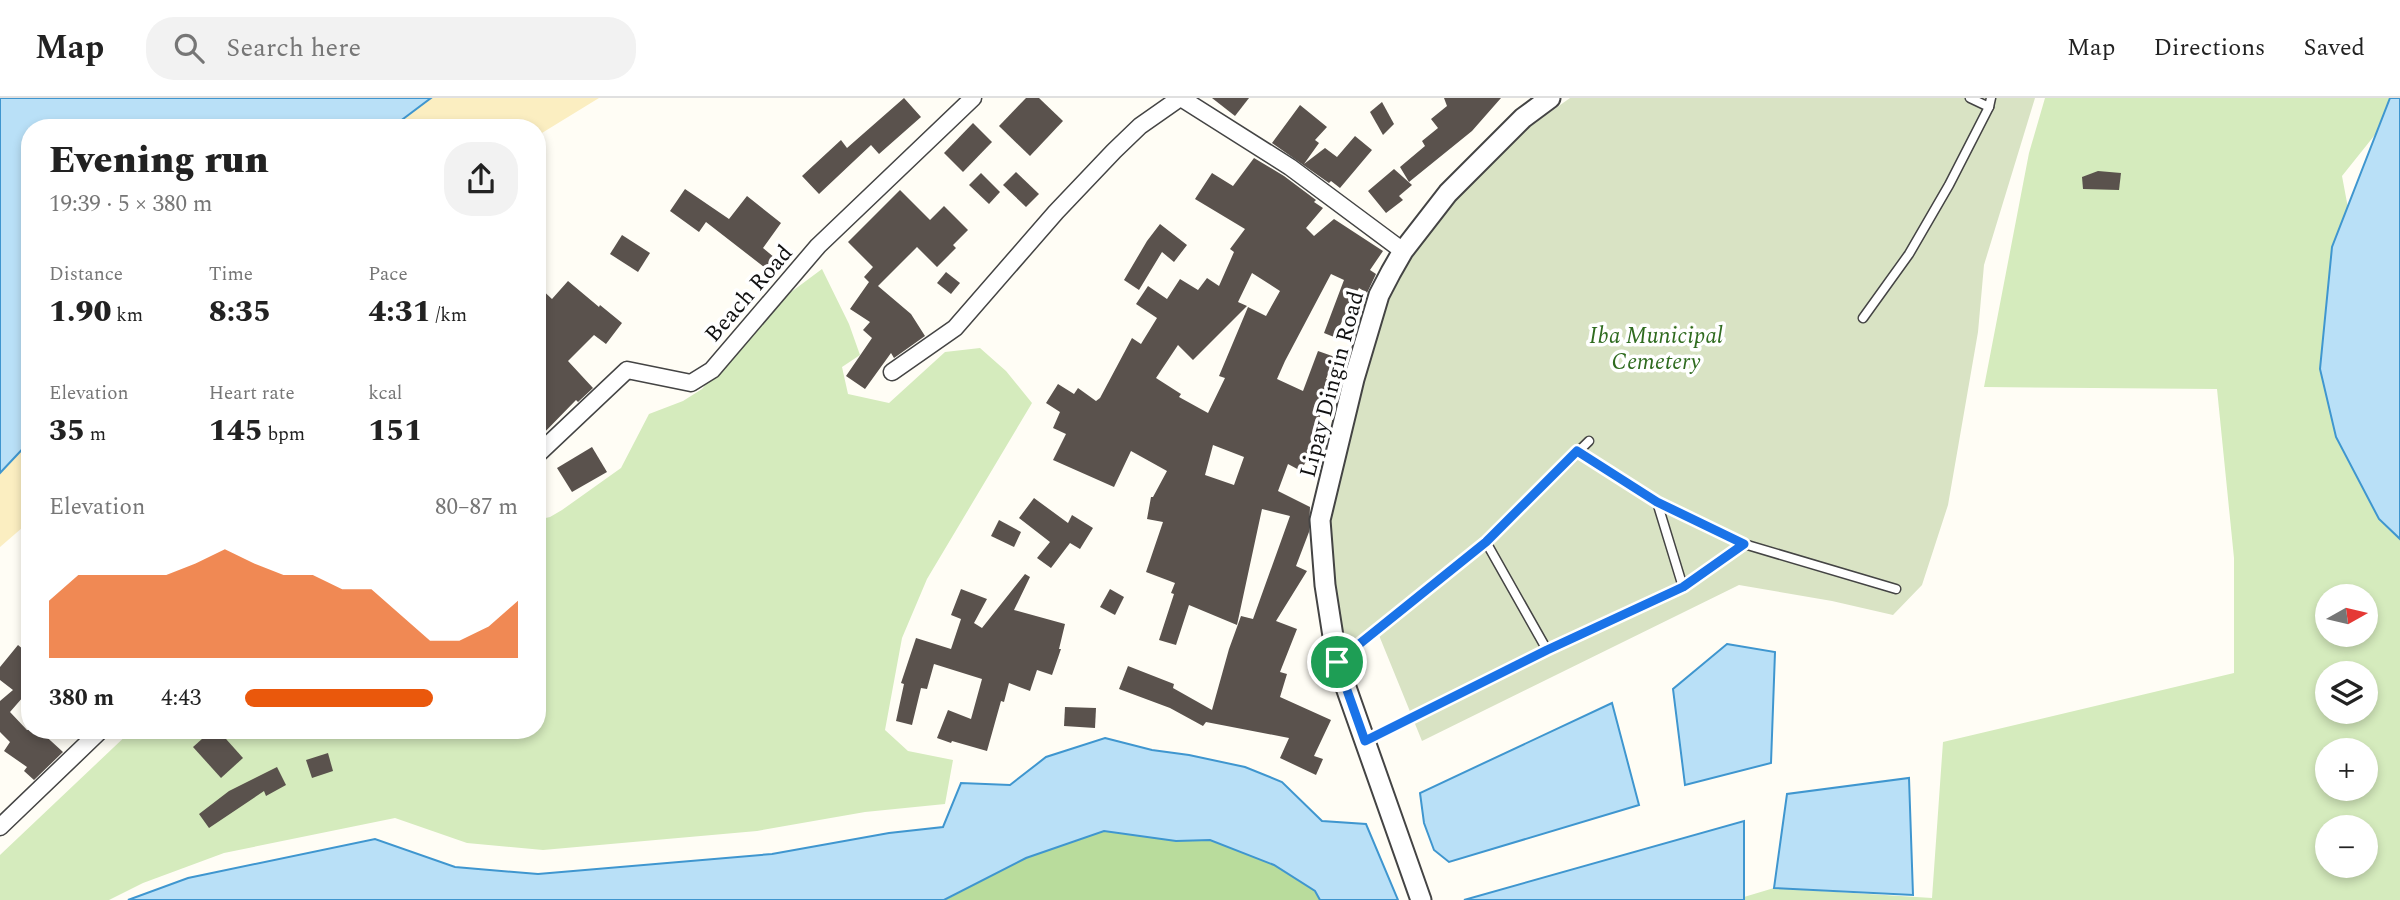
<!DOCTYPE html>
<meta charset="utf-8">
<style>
:root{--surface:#fff;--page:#f2f2f2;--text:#222;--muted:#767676;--line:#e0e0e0;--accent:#ea580c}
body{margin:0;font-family:Spectral,serif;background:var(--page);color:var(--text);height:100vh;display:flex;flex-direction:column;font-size:26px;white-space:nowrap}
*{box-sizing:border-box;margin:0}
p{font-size:23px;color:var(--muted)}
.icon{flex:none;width:38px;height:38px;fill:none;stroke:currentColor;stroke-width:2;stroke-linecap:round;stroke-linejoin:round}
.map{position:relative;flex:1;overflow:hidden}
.side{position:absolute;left:21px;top:21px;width:525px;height:620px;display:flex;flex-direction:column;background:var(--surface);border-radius:28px;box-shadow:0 4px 10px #0003}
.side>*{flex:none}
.needle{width:46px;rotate:82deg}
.controls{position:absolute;left:2315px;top:486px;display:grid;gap:14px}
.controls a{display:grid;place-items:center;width:63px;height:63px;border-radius:50%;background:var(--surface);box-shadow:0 4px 10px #0003;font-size:35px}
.pin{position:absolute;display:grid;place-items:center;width:60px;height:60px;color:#fff;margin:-30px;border:4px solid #fff;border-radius:50%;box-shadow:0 2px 7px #0007}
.round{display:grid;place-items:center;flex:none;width:74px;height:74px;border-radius:28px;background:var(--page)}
.head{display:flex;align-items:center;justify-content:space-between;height:119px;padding:0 28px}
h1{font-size:38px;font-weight:800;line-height:52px}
.stats{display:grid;grid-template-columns:repeat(3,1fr);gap:10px;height:119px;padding:7px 28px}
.stats div{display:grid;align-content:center}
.stats b{font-size:30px;font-weight:800}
.stats small{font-size:19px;font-weight:400}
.stats p{font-size:19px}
.chart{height:196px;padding:14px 28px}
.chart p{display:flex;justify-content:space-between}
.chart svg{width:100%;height:126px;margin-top:7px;fill:var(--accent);opacity:.7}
ul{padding:0 28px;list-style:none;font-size:23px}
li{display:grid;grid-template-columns:112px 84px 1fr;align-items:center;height:52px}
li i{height:18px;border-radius:9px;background:var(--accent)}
header{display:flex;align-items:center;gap:42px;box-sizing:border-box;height:98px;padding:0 35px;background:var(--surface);border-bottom:2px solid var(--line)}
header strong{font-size:33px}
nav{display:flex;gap:38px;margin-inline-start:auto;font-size:24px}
.search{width:490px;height:63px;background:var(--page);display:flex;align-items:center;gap:18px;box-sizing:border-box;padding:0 24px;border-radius:28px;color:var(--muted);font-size:26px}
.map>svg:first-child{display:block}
.green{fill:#d5ebbd;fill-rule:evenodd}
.forest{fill:#b9dc9c}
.sand{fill:#fbeec1}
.cemetery{fill:#d9e3c4}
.water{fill:#b9e0f7;stroke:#3f96cf;stroke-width:2}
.building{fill:#5a524d;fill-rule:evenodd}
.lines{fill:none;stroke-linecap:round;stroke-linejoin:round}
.service-casing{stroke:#444;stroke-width:11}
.minor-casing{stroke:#444;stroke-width:19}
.tertiary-casing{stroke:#444;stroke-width:23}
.service{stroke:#fff;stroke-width:8}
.minor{stroke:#fff;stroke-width:16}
.tertiary{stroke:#fff;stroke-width:19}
.route-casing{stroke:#fff;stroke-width:14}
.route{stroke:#1a73e8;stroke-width:9}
.labels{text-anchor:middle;stroke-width:7;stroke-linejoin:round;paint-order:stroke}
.street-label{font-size:23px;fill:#111;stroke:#fff}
.park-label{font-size:23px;font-style:italic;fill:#2f6b1f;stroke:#fff}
</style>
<header>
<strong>Map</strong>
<div class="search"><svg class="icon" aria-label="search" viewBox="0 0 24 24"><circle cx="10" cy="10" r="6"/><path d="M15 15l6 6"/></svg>Search here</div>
<nav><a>Map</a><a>Directions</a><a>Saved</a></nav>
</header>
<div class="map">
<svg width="2400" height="802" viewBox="0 0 2400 802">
<rect width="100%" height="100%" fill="#fffdf5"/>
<g class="green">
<path d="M2045,0H2391L2378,33L2342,78L2348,110L2332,149L2379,421L2400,441V802H1744V799L1774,790L1932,800L1943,644L2234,575V460L2217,291L1984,289L2029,55ZM2328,499H2366V537H2328ZM2328,576H2366V614H2328ZM2328,653H2366V691H2328ZM2328,730H2366V768H2328Z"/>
<polygon points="822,171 849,226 860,257 842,269 848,296 889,305 945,254 980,250 1006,273 1032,305 927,481 902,540 885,632 908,653 953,662 945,706 865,714 757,733 543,752 467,745 395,720 224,755 143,785 109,802 0,802 0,757 132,632 537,632 537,422 550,419 562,412 621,370 649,316 683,303 702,291 775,206"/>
</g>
<polygon class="forest" points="1104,733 1176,743 1210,742 1274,767 1315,793 1320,802 945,802 1026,760"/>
<g class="sand">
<polygon points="431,0 599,0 537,38 537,30 391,30"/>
<polygon points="30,343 30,423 0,449 0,375"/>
</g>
<polygon class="cemetery" points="1570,0 2035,0 1984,167 1978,234 1948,407 1922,487 1893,517 1832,503 1739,487 1422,643 1376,530 1343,556 1332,481 1326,417 1384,197 1452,97 1521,35"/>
<g class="water">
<polygon points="0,0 431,0 391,30 30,30 30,343 0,375"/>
<polygon points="2390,0 2400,0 2400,441 2379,421 2336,339 2320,271 2332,149"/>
<polygon points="1727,546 1775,554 1771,665 1685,687 1673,591"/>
<polygon points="1612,605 1639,707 1449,764 1434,752 1424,725 1420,695"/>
<polygon points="1105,640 1152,652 1189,657 1245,669 1282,684 1322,723 1366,726 1398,802 1320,802 1315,793 1274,767 1210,742 1176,743 1104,733 1026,760 944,802 128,802 188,780 375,741 455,769 538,776 772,756 889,735 943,729 961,685 1010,687 1046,659"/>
<polygon points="1909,680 1913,797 1774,790 1787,696"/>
<polygon points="1744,723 1744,802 1464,802"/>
</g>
<g class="building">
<polygon points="904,0 921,19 879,56 871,47 819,96 802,78 841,42 847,50"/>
<polygon points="1026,0 1039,0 1063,23 1030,58 999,28"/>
<polygon points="1212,0 1249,0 1235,18"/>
<polygon points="1444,0 1501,0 1472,33 1409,84 1400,69 1425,48 1422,43 1438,30 1431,21 1447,8"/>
<polygon points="1382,4 1394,26 1383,37 1370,14"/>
<polygon points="1300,7 1327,29 1315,42 1319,45 1304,66 1325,50 1337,59 1355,38 1372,52 1340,90 1331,83 1329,85 1272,45"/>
<polygon points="973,25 992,44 963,74 944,55"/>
<path d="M1254,60L1284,78L1316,102L1314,104L1323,110L1306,130L1314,138L1334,121L1383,153L1370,172L1376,176L1367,195L1359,190L1334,239L1324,235L1344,182L1331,176L1285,263L1277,281L1303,293L1318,253L1335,259L1326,281L1329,282L1317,307L1323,309L1309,352L1311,353L1301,373L1288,366L1278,393L1310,409L1309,434L1296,468L1307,473L1276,523L1297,531L1280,574L1287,576L1280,599L1331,622L1314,658L1323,661L1316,677L1280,660L1289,640L1206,624L1203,628L1170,610L1119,591L1128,568L1174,586L1173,590L1212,612L1229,551L1241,518L1253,521L1290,418L1262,411L1237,527L1189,507L1176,547L1159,542L1174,496L1171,495L1175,485L1146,474L1163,424L1147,421L1151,399H1153L1167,373L1131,353L1114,389L1053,362L1066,336L1053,330L1060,314L1046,305L1058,286L1074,296L1078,290L1096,303L1100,300L1132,240L1141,246L1157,220L1136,206L1148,188L1167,201L1180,181L1198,192L1207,180L1219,188L1234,154L1230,151L1245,131L1195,101L1212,75L1233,88ZM1252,175L1280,193L1266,218L1248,209L1219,278L1225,280L1208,315L1179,299L1181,296L1156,280L1178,247L1193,262L1247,208L1238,204ZM1213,347L1244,359L1234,387L1205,377Z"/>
<polygon points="1394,71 1412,87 1399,98 1403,102 1386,115 1368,93"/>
<polygon points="2098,73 2121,75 2119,92 2083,91 2082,79"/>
<polygon points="1016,74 1039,96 1026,109 1003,87"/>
<polygon points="981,75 1000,94 989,106 969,87"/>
<polygon points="685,91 729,121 747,98 781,125 763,150 781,165 773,176 706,124 699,134 670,113"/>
<polygon points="900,92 930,122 944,108 968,132 953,147 956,150 937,169 917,149 878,188 911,216 925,238 894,260 891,255 865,291 846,278 872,240 863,232 870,224 850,211 869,184 864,179 873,169 848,144"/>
<polygon points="1160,126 1187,147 1174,164 1162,154 1139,192 1124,182 1147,143"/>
<polygon points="622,137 650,155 638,174 610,156"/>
<polygon points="946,174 960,185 951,196 937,185"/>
<polygon points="568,183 599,209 600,207 622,225 606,246 594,237 568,263 593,290 578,304 576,302 537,342 537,187 552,201"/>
<polygon points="592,349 607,374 572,394 557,370"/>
<polygon points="1034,400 1068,425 1072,417 1093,430 1080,451 1070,445 1051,470 1037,460 1050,444 1019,420"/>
<polygon points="999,422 1021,434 1014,449 991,438"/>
<polygon points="1025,476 1030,479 1014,512 1065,526 1059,551 1061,551 1052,577 1037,572 1030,593 1009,585 1004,604 1001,603 987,653 952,643 951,645 937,640 948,612 971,621 982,581 934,566 927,591 921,590 912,627 896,623 904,586 901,585 916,540 951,551 961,521 951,517 961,491 987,501 974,525 982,530"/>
<polygon points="1110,491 1124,499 1115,517 1100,509"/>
<polygon points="18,547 30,557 30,591 10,614 27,632 39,632 63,654 34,682 24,673 27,669 4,653 10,644 0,634 0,603 13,592 0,582 0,569"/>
<polygon points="1065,609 1096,610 1095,630 1064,628"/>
<polygon points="212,632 218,632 243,660 221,680 193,649"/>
<polygon points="328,655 333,673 312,680 306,662"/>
<polygon points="277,669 286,687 266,698 264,693 209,730 199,716 229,693"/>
</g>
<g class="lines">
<defs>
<g id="service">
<polyline points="1970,0 1989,9 1991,0"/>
<polyline points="1863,220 1909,156 1949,87 1989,9"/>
<polyline points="1577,353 1657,404 1744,446 1896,491"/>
<polyline points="1486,444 1547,552"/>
<polyline points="1683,489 1744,446"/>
<polyline points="1339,562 1486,444 1589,343"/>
<polyline points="1366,643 1547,552 1683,489 1657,404"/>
</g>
<g id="minor">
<polyline points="1181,0 1290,69 1403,153"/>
<polyline points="892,274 955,230 1056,114 1114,53 1140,28 1180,0"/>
<polyline points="537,357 627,272 691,285 712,272 818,148 973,0"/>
<polyline points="0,729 101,632"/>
</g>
<polyline id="tertiary" points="1421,802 1337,564 1325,487 1320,422 1354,281 1379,197 1391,174 1403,153 1448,95 1523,20 1550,0"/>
</defs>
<use href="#service" class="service-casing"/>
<use href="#minor" class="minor-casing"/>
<use href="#tertiary" class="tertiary-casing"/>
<use href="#service" class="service"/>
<use href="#minor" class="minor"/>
<use href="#tertiary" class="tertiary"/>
</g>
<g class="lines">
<defs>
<polygon id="route" points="1577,353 1657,404 1744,446 1683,489 1547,552 1365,643 1337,564 1486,444"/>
</defs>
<use href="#route" class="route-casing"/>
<use href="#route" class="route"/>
</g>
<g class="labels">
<g class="street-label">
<text transform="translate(748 195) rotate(-49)" y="8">Beach Road</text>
<text transform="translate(1331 286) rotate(-75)" y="8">Lipay Dingin Road</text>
</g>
<g class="park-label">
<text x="1656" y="245">Iba Municipal<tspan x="1656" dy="26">Cemetery</tspan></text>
</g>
</g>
</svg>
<div class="controls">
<a><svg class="needle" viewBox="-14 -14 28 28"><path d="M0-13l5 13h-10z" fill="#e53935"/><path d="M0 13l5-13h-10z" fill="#767676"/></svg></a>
<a><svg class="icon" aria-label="layers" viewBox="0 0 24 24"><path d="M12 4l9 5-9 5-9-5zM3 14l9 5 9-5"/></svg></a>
<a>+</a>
<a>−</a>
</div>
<div class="pin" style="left:1337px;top:564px;background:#1e9e55"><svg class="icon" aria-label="arrive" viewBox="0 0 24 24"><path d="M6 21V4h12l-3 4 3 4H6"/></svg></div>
<section class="side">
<div class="head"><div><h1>Evening run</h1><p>19:39 · 5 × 380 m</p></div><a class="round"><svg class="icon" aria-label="share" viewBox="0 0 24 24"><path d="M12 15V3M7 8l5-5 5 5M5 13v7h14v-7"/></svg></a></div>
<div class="stats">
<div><p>Distance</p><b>1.90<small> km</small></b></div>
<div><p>Time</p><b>8:35</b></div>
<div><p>Pace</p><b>4:31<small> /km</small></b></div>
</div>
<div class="stats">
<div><p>Elevation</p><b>35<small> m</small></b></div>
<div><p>Heart rate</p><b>145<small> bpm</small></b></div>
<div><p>kcal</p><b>151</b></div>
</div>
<div class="chart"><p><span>Elevation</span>80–87 m</p>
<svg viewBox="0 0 160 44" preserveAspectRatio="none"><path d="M0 44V24L10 15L20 15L30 15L40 15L50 11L60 6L70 11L80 15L90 15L100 20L110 20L120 29L130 38L140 38L150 33L160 24V44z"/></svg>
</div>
<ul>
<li><b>380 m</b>4:43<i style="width:69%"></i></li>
</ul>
</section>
</div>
